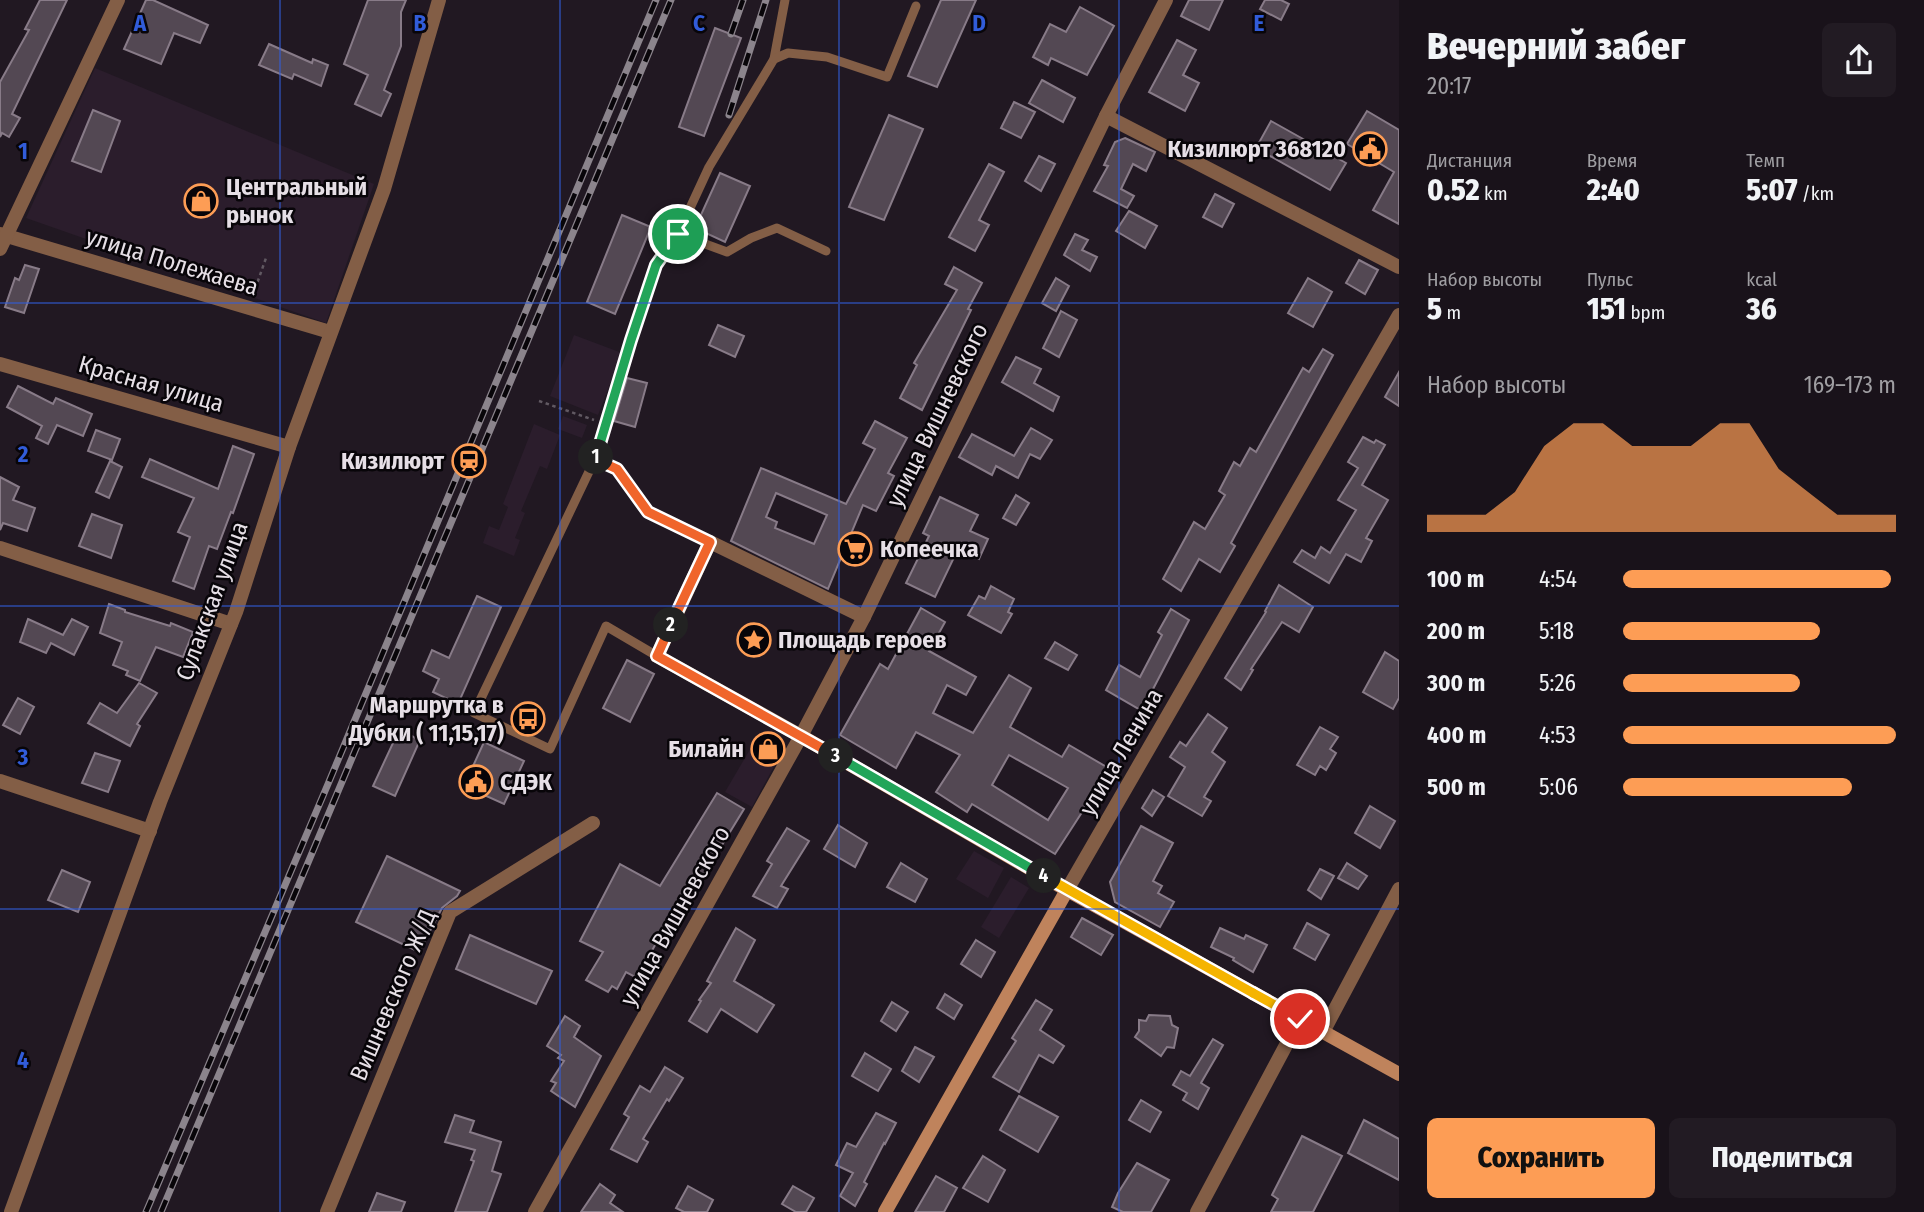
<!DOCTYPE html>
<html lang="ru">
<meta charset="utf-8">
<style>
:root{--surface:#19121a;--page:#221b23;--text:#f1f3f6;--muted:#9f9ea2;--accent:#fd9d55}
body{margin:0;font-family:"Fira Sans Condensed",sans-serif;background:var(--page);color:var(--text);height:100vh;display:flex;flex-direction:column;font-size:26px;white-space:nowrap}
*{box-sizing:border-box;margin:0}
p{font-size:23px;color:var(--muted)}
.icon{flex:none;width:38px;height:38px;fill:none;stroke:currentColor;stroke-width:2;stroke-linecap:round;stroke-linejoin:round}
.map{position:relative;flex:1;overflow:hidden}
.sheet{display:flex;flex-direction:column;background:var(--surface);width:525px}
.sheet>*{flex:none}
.pin{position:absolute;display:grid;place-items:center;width:60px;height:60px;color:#fff;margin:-30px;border:4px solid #fff;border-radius:50%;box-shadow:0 2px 7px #0007}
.km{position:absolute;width:35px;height:35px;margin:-18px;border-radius:50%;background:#222;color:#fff;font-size:19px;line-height:35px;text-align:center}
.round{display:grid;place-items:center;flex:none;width:74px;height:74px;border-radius:10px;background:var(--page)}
.overview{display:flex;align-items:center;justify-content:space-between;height:119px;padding:0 28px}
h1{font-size:38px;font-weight:800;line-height:52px}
.figures{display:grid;grid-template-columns:repeat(3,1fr);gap:10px;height:119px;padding:7px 28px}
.figures div{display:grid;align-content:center}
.figures b{font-size:30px;font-weight:800}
.figures small{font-size:19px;font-weight:400}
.figures p{font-size:19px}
.chart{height:196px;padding:14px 28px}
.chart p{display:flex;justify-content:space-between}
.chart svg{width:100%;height:126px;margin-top:7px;fill:var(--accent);opacity:.7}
.button{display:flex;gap:14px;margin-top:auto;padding:14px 28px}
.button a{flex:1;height:80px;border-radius:10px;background:var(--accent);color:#111;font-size:28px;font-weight:800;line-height:80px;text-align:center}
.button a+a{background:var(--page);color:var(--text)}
ul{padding:0 28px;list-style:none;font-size:23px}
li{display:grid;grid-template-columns:112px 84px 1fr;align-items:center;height:52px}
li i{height:18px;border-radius:9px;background:var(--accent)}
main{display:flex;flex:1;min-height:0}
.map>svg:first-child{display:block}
.built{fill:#2b1d2c}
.building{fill:#534853;stroke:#887b88;stroke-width:2;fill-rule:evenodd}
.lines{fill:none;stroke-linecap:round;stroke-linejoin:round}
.path{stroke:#615962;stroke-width:2.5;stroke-dasharray:3.5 3.5;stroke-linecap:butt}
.lane{stroke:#835e46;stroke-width:9}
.street{stroke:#835e46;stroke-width:14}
.secondary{stroke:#bf835c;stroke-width:14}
.rail-casing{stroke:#8b848c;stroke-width:7}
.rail{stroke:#080509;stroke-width:4.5;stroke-dasharray:13;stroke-linecap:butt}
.split-1-casing{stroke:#fff;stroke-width:14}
.split-2-casing{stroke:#fff;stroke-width:14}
.split-3-casing{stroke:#fff;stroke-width:14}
.split-4-casing{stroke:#fff;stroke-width:14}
.split-5-casing{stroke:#fff;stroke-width:14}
.split-6-casing{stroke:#fff;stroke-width:14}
.split-1{stroke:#22a559;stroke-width:9}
.split-2{stroke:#f0652b;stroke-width:9}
.split-3{stroke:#f0652b;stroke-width:9}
.split-4{stroke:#22a559;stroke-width:9}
.split-5{stroke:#f5b400;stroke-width:9}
.split-6{stroke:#f5b400;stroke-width:9}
.grid{fill:none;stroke:#315cd9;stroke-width:2;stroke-opacity:0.55}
.labels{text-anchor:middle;stroke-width:5;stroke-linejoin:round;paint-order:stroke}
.poi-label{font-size:24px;font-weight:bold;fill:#e6dfe6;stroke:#080509;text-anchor:end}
.street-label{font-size:24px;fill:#e6dfe6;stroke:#080509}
.grid-label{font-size:23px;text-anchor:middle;font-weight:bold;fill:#315cd9;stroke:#080509;stroke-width:5;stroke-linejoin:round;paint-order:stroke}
</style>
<main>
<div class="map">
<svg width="1399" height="1212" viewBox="0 0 1399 1212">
<rect width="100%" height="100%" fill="#211822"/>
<g class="built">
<polygon points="95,68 374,184 326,323 26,218"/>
<polygon points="574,335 622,353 598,415 550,396"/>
<polygon points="563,416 587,425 582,438 558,429"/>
<polygon points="534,424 560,435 547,469 540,466 521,511 525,513 515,538 520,540 514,556 483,543 489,526 499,530 508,507 503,504"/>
<polygon points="759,734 784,748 752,807 725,792"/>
<polygon points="974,851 1004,868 988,898 956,879"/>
<polygon points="1011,877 1029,888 999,938 981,927"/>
</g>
<g class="building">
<polygon points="40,0 67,0 12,114 20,118 9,137 2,133 0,137 0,82 29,30 25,29"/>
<polygon points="146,0 153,0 208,25 200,43 174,33 161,64 124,49"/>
<polygon points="368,0 406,0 401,12 401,46 384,90 391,94 381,116 355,104 368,75 344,64"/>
<polygon points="941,0 976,0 937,87 908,76"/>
<polygon points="1189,0 1223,0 1209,30 1181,16"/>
<polygon points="1265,0 1281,0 1289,4 1281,20 1260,9"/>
<polygon points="1080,7 1114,26 1087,75 1051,58 1048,65 1033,57 1050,24 1066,32"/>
<polygon points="715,28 741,38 704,136 679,127"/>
<polygon points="1177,40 1196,50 1183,75 1199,83 1185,111 1149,92"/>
<polygon points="269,44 312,63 313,59 328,65 321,86 294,74 292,79 259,65"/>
<polygon points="1042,80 1075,98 1063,122 1029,103"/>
<polygon points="1014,102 1035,112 1021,138 1001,128"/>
<polygon points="93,110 120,121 101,172 72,161"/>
<polygon points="1367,111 1399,130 1399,224 1373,210 1394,172 1347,144"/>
<polygon points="889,115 923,129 884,220 849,207"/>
<polygon points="1271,121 1346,163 1330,190 1256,148"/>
<polygon points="1125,138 1155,152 1146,171 1133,164 1121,189 1134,196 1127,208 1094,191 1108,166 1104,165 1115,142"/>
<polygon points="1039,156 1055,164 1041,191 1025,181"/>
<polygon points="989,164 1004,172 979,220 989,225 975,251 949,237"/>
<polygon points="720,173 750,186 725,242 695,228"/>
<polygon points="1215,194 1234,204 1222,227 1203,217"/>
<polygon points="1129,211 1157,226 1145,248 1116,231"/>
<polygon points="622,215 651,227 615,314 587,302"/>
<polygon points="1075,234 1088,240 1082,250 1097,257 1090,271 1064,255"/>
<polygon points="1359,260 1378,270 1365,294 1346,283"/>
<polygon points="25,265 39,269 24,313 5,307 15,278 19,280"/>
<polygon points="954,267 982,283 968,309 971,310 922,410 900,398 917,365 914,363 957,290 945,284"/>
<polygon points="1056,278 1069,286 1056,311 1042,303"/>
<polygon points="1308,278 1332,292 1313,327 1288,313"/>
<polygon points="1061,311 1077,320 1059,357 1043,348"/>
<polygon points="718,325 744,336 735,357 709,345"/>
<polygon points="1323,349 1333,355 1231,543 1235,546 1220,572 1199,559 1181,591 1163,579 1194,522 1205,529 1225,495 1219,491 1234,462 1240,466 1250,448 1256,452 1303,368 1309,372"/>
<polygon points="1016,357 1041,369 1034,383 1059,397 1053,411 1002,382"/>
<polygon points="1399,372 1399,406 1385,397"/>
<polygon points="627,378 647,383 635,427 614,421"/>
<polygon points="18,386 53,404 56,398 92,414 83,436 57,425 48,444 36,438 42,426 7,407"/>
<path d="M875,421L907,438L888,473L894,476L876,511L863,505L828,589L731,541L761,468L846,504L875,449L863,443ZM776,493L827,515L814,544L775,528L777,522L766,517Z"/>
<polygon points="1031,428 1052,440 1040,459 1030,454 1018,478 996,466 992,475 959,457 972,434 1014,456"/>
<polygon points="96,430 120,439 112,460 88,451"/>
<polygon points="1363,437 1374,443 1376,440 1385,445 1362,485 1388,500 1366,538 1372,541 1361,562 1346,554 1329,583 1294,562 1302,550 1315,558 1321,547 1330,553 1356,510 1338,500 1358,468 1348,462"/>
<polygon points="233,446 254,454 233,513 231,512 217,549 209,546 194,589 173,581 190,537 178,532 194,498 142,477 150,459 218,489"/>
<polygon points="110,461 122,467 109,498 96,492"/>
<polygon points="0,477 19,487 13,500 35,508 27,531 3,523 0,530"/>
<polygon points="1016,495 1029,503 1016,525 1003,518"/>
<polygon points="940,497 978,515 970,531 988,539 979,559 958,549 935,597 906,583 929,536 923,533"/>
<polygon points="92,514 122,525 111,558 79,546"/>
<polygon points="1279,585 1313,607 1299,632 1282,622 1251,669 1253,670 1241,690 1225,678 1266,612 1265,611"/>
<polygon points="991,586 1014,599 1008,612 1012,614 1001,633 968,615 979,596 985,599"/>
<polygon points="477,596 501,607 458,704 433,692 439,679 423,671 432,650 449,658"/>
<polygon points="109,604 125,610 125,612 170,626 171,623 193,632 183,657 156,647 140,681 126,675 128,671 113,665 122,642 100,633"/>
<path d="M921,608L945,622L929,651L976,677L966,695L947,685L933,713L973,733L1009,675L1031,688L1010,727L1062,757L1069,745L1110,769L1055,854L972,804L967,812L936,792L960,755L916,732L896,768L840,735L880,664L888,669ZM1009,755L1068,788L1048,820L992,785Z"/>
<polygon points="1171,609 1189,620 1151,693 1154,694 1144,712 1106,690 1119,665 1140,677 1162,635 1158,632"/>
<polygon points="28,619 63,635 72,619 88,627 74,655 51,643 46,653 20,642"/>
<polygon points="1055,642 1077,655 1068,670 1045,658"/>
<polygon points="1385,652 1399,661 1399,698 1393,709 1363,692"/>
<polygon points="627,660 654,674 630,722 603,708"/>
<polygon points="139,683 157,693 137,724 140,726 130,746 88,723 100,703 117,713"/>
<polygon points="18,698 34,707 20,734 3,725"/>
<polygon points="1208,714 1227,728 1212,752 1225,762 1204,797 1211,801 1202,816 1168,796 1185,767 1170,757 1180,742 1186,746"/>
<polygon points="1320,727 1338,737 1330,749 1336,753 1326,770 1320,766 1315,775 1297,765"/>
<polygon points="399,730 420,740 395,796 373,786"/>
<polygon points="484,742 524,761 504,804 464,786"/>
<polygon points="95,753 120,761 108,792 82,783"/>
<polygon points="1153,790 1164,797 1152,816 1142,808"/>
<polygon points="717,793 744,809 670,930 665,927 637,978 626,972 617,989 612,986 608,992 586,980 603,952 580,941 620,864 660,886"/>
<polygon points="1370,806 1395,821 1380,848 1355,833"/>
<polygon points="838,825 867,843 855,867 824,849"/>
<polygon points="1141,826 1173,843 1153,881 1162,886 1158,893 1174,902 1160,927 1115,902 1110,882"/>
<polygon points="787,828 809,841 781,886 788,889 777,908 753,896 772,864 767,861"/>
<polygon points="387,856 460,891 457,896 442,908 419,952 356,922"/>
<polygon points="901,863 927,879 915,902 887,887"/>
<polygon points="1347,863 1367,876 1358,889 1338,878"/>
<polygon points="1320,869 1334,876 1321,899 1308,890"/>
<polygon points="62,870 90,882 78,912 48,900"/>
<polygon points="1082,918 1113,935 1101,955 1071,937"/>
<polygon points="1307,923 1329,935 1315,960 1294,948"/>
<polygon points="736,928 755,940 734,981 774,1005 757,1032 721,1009 707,1032 689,1021 701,1001 699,1000 711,983 707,981"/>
<polygon points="1220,928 1244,939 1246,935 1267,945 1253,972 1233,960 1234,958 1211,947"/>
<polygon points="470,935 552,971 536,1004 456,969"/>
<polygon points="976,940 995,952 981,977 961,964"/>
<polygon points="945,994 962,1005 954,1019 937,1008"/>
<polygon points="1036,1000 1052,1010 1040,1030 1064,1046 1053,1063 1039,1055 1019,1092 993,1077 1016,1041 1012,1038"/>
<polygon points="892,1002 908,1012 896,1031 881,1021"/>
<polygon points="1149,1015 1170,1016 1172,1025 1178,1028 1174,1048 1167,1047 1161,1056 1135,1037 1139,1031 1139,1020 1146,1021"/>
<polygon points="565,1016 580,1026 574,1037 601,1056 575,1107 551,1091 556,1083 551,1081 564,1061 558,1058 561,1055 547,1046"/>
<polygon points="1213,1039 1223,1045 1201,1083 1209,1088 1198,1109 1183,1100 1187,1093 1173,1085 1181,1071 1190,1076"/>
<polygon points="915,1047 934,1057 919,1082 902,1071"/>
<polygon points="865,1053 891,1069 878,1091 852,1076"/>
<polygon points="665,1067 683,1078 669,1101 667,1099 643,1139 648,1142 637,1162 611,1149 629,1117 624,1114 640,1086 650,1092"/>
<polygon points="1019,1096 1058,1117 1038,1152 1000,1130"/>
<polygon points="1141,1100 1161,1112 1150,1132 1129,1120"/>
<polygon points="876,1113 896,1123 885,1144 884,1143 864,1182 867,1184 855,1206 840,1196 853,1173 836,1165 847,1143 856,1147"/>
<polygon points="455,1115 474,1121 470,1132 501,1142 492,1171 501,1174 487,1212 455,1212 474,1161 471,1160 475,1150 445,1142"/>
<polygon points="1364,1120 1399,1139 1399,1180 1348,1153"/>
<polygon points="1302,1136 1342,1156 1313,1212 1271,1212 1278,1199 1272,1195"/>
<polygon points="983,1156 1005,1170 988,1202 963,1188"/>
<polygon points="1137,1163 1169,1180 1151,1212 1123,1212 1112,1207 1118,1193"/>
<polygon points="936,1176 957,1188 944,1212 915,1212"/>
<polygon points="600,1184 615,1195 610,1203 623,1212 581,1212"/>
<polygon points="688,1186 713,1200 707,1212 684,1212 676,1208"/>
<polygon points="793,1186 814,1198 806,1212 796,1212 782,1204"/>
<polygon points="377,1193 405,1202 401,1212 369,1212"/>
</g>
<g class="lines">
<g class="path">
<polyline points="253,295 266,258"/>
<polyline points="539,401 594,420"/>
</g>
<g class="lane">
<polyline points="785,0 774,59 709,167 678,234 727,252 751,238 777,228 826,251"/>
<polyline points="774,59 788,53 827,57 887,77 916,6"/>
<polyline points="595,459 631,340 656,265 678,234"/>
<polyline points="657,656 606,626 550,749 474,713 595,459 616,469 648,512 710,542"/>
</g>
<g class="street">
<polyline points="1106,116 1399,267"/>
<polyline points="0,234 330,332"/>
<polyline points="0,249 118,0"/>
<polyline points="0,364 289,447"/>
<polyline points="0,548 231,624"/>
<polyline points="801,736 657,656 710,542 864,617"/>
<polyline points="0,781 150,831"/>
<polyline points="1067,890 1399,315"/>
<polyline points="1323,1032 1399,889"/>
<polyline points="11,1212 160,802 236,612 289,447 384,189 439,0"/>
<polyline points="327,1212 450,912 593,823"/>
<polyline points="535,1212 801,736 864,617 1106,116 1166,0"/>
<polyline points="1197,1212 1300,1019"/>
</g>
<g class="secondary">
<polyline points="801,736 1067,890 1399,1074"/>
<polyline points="885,1212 1067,890"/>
</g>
<defs>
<g id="rail">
<polyline points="731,34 743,0"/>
<polyline points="729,115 766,0"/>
<polyline points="146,1212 328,784 656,0"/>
<polyline points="161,1212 671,0"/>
</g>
</defs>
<use href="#rail" class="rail-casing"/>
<use href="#rail" class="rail"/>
</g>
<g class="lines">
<defs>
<polyline id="split-1" points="596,457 631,340 656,265 678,234"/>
<polyline id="split-2" points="596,457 595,459 617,469 648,512 710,542 671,625"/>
<polyline id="split-3" points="671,625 657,656 836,756"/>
<polyline id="split-4" points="836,756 1044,876"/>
<polyline id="split-5" points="1044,876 1253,993"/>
<polyline id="split-6" points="1253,993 1300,1019"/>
</defs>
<use href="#split-1" class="split-1-casing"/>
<use href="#split-2" class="split-2-casing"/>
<use href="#split-3" class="split-3-casing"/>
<use href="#split-4" class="split-4-casing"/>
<use href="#split-5" class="split-5-casing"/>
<use href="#split-6" class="split-6-casing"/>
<use href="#split-1" class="split-1"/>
<use href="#split-2" class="split-2"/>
<use href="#split-3" class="split-3"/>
<use href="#split-4" class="split-4"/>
<use href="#split-5" class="split-5"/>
<use href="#split-6" class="split-6"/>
</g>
<path class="grid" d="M280,0V1212M560,0V1212M839,0V1212M1119,0V1212M0,303H1399M0,606H1399M0,909H1399"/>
<defs>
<symbol id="civic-ring" viewBox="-11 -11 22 22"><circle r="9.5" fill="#080509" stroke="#fd9d55" stroke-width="1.5"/><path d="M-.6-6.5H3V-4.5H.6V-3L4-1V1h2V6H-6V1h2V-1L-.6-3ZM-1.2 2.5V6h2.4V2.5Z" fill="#fd9d55"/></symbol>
<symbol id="shop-ring" viewBox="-11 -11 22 22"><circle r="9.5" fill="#080509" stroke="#fd9d55" stroke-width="1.5"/><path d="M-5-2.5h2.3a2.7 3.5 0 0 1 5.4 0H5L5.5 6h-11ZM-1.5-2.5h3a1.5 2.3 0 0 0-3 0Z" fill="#fd9d55"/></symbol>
<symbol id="station-ring" viewBox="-11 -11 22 22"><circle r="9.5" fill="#080509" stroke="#fd9d55" stroke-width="1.5"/><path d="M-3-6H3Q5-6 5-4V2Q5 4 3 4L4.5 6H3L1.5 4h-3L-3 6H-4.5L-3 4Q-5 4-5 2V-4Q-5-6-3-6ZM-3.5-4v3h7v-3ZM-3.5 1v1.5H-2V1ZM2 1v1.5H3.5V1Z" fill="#fd9d55"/></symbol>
<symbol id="supermarket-ring" viewBox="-11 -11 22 22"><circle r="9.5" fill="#080509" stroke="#fd9d55" stroke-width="1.5"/><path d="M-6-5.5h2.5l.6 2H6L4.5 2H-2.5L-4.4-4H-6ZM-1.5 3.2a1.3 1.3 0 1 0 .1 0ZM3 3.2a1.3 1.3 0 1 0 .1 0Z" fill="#fd9d55"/></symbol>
<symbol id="sight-ring" viewBox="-11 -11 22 22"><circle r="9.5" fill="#080509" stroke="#fd9d55" stroke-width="1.5"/><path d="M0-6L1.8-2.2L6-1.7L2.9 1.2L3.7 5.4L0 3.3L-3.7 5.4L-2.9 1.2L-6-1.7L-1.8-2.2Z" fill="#fd9d55"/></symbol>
<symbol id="bus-ring" viewBox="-11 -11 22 22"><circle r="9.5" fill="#080509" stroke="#fd9d55" stroke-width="1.5"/><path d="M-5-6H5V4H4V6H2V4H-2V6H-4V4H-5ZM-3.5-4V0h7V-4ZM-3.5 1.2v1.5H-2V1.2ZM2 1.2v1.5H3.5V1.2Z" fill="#fd9d55"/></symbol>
</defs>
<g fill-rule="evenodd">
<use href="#civic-ring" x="1351" y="130" width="38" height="38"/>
<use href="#shop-ring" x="182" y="182" width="38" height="38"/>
<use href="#station-ring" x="450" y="442" width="38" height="38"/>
<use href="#supermarket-ring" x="836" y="530" width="38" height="38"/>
<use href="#sight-ring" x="735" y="621" width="38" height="38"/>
<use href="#bus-ring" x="509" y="700" width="38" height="38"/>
<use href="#shop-ring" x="749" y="730" width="38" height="38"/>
<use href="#civic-ring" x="457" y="763" width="38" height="38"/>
</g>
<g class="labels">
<g class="poi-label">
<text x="1346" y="157">Кизилюрт 368120</text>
<text x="226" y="195" text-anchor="start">Центральный<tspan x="226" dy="28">рынок</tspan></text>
<text x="444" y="469">Кизилюрт</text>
<text x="880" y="557" text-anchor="start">Копеечка</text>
<text x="778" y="648" text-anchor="start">Площадь героев</text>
<text x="504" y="713">Маршрутка в<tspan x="504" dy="28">Дубки ( 11,15,17)</tspan></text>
<text x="744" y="757">Билайн</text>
<text x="500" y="790" text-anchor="start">СДЭК</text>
</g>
<g class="street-label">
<text transform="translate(172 262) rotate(17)" y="8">улица Полежаева</text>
<text transform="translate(151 384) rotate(16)" y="8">Красная улица</text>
<text transform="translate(937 415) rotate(-64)" y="8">улица Вишневского</text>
<text transform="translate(212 601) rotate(-70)" y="8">Сулакская улица</text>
<text transform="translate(1121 752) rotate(-60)" y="8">улица Ленина</text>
<text transform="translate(675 916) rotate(-61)" y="8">улица Вишневского</text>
<text transform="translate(393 995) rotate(-67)" y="8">Вишневского Ж/Д</text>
</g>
</g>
<g class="grid-label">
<text x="140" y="31">A</text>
<text x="420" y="31">B</text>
<text x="699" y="31">C</text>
<text x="979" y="31">D</text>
<text x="1259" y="31">E</text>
<text x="23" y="159">1</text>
<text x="23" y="462">2</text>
<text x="23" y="765">3</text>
<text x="23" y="1068">4</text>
</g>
</svg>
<div class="pin" style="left:678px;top:234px;background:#1e9e55"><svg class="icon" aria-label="arrive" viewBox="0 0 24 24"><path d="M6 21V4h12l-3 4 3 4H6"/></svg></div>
<div class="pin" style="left:1300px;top:1019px;background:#d93025"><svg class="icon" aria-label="check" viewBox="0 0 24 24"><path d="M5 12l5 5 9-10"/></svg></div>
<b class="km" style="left:596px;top:457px">1</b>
<b class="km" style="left:671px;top:625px">2</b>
<b class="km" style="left:836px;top:756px">3</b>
<b class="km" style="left:1044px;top:876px">4</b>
</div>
<section class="sheet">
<div class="overview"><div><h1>Вечерний забег</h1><p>20:17</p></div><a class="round"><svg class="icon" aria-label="share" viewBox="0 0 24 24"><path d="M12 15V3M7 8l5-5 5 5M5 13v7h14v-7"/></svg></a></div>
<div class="figures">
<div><p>Дистанция</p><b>0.52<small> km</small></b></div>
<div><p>Время</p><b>2:40</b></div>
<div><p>Темп</p><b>5:07<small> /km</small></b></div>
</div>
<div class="figures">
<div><p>Набор высоты</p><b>5<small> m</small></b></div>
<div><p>Пульс</p><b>151<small> bpm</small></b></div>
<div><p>kcal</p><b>36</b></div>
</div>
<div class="chart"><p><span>Набор высоты</span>169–173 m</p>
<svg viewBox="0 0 160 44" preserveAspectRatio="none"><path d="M0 44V38L10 38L20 38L30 30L40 14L50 6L60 6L70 14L80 14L90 14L100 6L110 6L120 22L130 30L140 38L150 38L160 38V44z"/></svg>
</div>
<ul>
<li><b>100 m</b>4:54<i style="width:98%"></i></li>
<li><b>200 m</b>5:18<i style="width:72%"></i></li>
<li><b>300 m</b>5:26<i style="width:65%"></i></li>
<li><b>400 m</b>4:53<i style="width:100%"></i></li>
<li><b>500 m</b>5:06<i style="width:84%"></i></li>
</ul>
<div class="button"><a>Сохранить</a><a>Поделиться</a></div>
</section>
</main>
